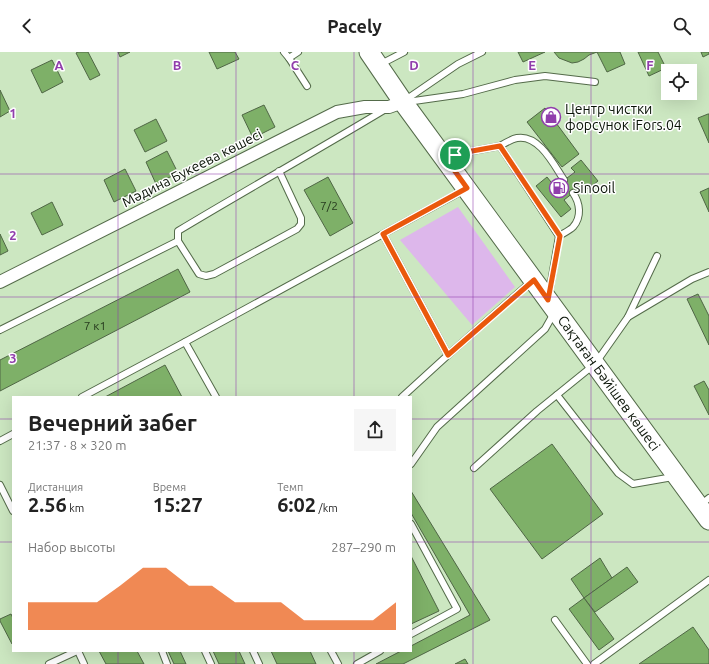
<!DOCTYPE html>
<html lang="ru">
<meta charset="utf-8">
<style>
:root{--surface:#fff;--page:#f6f6f6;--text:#222;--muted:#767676;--accent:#ea580c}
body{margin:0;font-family:Ubuntu,sans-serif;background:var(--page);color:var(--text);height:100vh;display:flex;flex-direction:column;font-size:15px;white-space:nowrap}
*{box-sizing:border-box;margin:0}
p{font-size:13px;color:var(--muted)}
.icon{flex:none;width:22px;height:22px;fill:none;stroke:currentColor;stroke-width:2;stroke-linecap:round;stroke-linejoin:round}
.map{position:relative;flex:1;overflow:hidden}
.side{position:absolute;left:12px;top:344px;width:400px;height:256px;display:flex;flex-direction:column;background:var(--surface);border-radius:0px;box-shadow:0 4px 16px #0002}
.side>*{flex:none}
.buttons{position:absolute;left:661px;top:12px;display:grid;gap:8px}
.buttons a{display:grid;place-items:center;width:36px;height:36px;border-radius:0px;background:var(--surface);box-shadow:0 4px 16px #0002;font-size:20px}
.pin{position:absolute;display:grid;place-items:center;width:34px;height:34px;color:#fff;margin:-17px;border:2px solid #fff;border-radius:50%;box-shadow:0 1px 4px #0007}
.round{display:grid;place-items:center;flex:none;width:42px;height:42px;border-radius:0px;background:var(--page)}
.summary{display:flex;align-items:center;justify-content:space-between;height:68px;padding:0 16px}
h1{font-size:22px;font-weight:700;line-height:30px}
.figures{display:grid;grid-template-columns:repeat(3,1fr);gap:6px;height:68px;padding:4px 16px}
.figures div{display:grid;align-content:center}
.figures b{font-size:20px;font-weight:700}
.figures small{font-size:11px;font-weight:400}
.figures p{font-size:11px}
.chart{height:112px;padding:8px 16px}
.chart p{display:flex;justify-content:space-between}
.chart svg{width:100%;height:72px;margin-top:4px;fill:var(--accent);opacity:.7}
header{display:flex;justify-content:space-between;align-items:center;height:52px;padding:0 16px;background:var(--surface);font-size:18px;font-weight:700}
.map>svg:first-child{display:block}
.green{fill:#ddb7eb}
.building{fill:#7eb068;stroke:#4f6645}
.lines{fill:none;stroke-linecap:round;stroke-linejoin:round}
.service-casing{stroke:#546b4a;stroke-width:8}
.minor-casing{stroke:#546b4a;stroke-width:14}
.primary-casing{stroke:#546b4a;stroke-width:21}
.service{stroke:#fff;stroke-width:6}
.minor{stroke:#fff;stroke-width:12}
.primary{stroke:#fff;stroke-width:19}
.route-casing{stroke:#fff;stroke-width:8}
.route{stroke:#ea580c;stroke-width:5}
.grid{fill:none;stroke:#903dac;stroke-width:1;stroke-opacity:0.55}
.labels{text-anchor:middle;stroke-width:3;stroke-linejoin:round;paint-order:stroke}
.number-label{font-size:12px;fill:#263a1e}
.poi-label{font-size:14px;fill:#091306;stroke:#fefefe;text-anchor:start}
.street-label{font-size:14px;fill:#091306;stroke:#fefefe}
.grid-label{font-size:13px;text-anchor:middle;font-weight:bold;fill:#903dac;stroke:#fefefe;stroke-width:3;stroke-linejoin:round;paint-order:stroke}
</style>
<header><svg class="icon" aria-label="back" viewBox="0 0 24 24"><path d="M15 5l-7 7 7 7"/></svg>Pacely<svg class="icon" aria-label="search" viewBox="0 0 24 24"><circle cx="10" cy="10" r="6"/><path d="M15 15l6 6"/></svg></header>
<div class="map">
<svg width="709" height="612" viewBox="0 0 709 612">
<rect width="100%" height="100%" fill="#cce7c1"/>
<polygon class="green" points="458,155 515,235 472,273 400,188"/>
<g class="building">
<polygon points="78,0 88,0 100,23 90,28 76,1"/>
<polygon points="118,0 130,0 120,5"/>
<polygon points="209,0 235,0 239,7 217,17"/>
<polygon points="518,0 545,0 523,10"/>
<polygon points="554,0 620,0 625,12 607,20 597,0 589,3 584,7 578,10 572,11 559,6"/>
<polygon points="638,0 658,0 666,16 649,24"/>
<polygon points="701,0 709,0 709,2 703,5"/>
<polygon points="52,8 63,30 42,41 31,18"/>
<polygon points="0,38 10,59 0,65"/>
<polygon points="264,53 275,75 253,86 242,63"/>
<polygon points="545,56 579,102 562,115 527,70"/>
<polygon points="708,62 709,62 709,91 698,66"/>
<polygon points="156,67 167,89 145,100 134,78"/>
<polygon points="167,99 178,121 156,132 146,110"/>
<polygon points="581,108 598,129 588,137 584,132 564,148 571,157 561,165 536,134 547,125 555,135 575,120 571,116"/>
<polygon points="125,117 136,139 114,150 104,128"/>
<polygon points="328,125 353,171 330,184 304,138"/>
<polygon points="709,136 709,160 700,140"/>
<polygon points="52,150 63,173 42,183 31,161"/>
<polygon points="0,182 8,199 0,203"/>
<polygon points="178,217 190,240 0,339 0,308"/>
<polygon points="698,242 709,264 709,293 687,247"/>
<polygon points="165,313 182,345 105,345"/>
<polygon points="704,329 709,338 709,363 694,334"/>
<polygon points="552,392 603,462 542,507 490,437"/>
<polygon points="411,439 490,568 403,612 376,612 401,599 411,599 411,594 470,563 411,461"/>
<polygon points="411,504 439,559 411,572"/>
<polygon points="600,506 612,526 584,546 571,527"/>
<polygon points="627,515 638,530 595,560 584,546"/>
<polygon points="584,546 614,587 599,598 569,557"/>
<polygon points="11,562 13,566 13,591 12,592 0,569 0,567"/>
<polygon points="693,575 709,598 709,612 639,612"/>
<polygon points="99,599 137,599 144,612 106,612"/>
<polygon points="168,599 180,599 186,612 174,612"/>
<polygon points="213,599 239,599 245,612 219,612"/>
<polygon points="271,599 310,599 316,612 277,612"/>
<polygon points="465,607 468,612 455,612"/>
</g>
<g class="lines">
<defs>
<g id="service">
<polyline points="284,0 289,6 298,0"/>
<polyline points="289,6 307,34"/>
<polyline points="379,13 404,0"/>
<polyline points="404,49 458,12 482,0"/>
<polyline points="407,50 463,42 515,28 545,24 595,30"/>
<path d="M500,94C505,91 512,87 517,86C539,82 554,113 564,128"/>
<polyline points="445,104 500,94 559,184 549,242"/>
<path d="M279,119L301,166V172L297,177L214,222L206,224L199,222L178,189V179C246,138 316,99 384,58"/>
<polyline points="464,138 383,182 448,303 532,229"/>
<path d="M559,184C564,181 570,178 573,175C582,165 580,151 573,141"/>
<polyline points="628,265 657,204"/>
<polyline points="0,278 178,189"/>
<polyline points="557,343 618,421 633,432 673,425"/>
<polyline points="82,345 185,290"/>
<polyline points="216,345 185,290 383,182"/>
<polyline points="402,345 448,303"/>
<polyline points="0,389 13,382"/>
<polyline points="411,412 437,375 545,277 554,261"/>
<polyline points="474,416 537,359 595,312 628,265 692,227 709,220"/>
<polyline points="0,433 13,459"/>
<polyline points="700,453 709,446"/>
<polyline points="411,472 457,557 411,582"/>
<polyline points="555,568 587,612"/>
<polyline points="78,599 84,612"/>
<polyline points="162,599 167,612"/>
<polyline points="205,599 211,612"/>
<polyline points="253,599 259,612"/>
<polyline points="331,599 338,612"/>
<polyline points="49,612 77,599"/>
<polyline points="357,612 380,599"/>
<polyline points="594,612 709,528"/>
</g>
<polyline id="minor" points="0,230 337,60 365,55 389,55 403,50"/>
<polyline id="primary" points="369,0 403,50 709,468"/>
</defs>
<use href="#service" class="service-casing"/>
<use href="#minor" class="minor-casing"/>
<use href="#primary" class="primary-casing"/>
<use href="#service" class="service"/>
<use href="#minor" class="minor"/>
<use href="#primary" class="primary"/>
</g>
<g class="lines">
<defs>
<polygon id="route" points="500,94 560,184 548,248 534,228 448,303 383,182 467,136 444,104"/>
</defs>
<use href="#route" class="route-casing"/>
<use href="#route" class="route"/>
</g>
<path class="grid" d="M118,0V345M236,0V345M354,0V345M473,0V612M591,0V612M0,122H709M0,245H709M0,367H13M411,367H709M0,490H13M411,490H709M118,599V612M236,599V612M354,599V612"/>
<defs>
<symbol id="shop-ring" viewBox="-11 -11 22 22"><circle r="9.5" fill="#fefefe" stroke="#903dac" stroke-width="1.5"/><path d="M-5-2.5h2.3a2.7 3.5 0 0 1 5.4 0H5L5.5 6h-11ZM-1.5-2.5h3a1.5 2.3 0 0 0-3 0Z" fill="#903dac"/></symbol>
<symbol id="fuel-ring" viewBox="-11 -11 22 22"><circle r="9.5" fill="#fefefe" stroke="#903dac" stroke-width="1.5"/><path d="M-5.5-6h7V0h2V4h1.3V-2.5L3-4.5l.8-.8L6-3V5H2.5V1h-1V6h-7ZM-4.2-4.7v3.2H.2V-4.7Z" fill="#903dac"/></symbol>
</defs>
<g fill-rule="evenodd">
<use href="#shop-ring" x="540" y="54" width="22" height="22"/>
<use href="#fuel-ring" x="548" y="125" width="22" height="22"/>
</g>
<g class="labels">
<g class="number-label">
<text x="329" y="158">7/2</text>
<text x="95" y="278">7 к1</text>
</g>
<g class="poi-label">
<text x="565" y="62">Центр чистки<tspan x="565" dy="16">форсунок iFors.04</tspan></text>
<text x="573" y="141">Sinooil</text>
</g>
<g class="street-label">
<text transform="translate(192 116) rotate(-27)" y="5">Мәдина Букеева көшесі</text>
<text transform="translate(609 331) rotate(54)" y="5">Сақтаған Бәйішев көшесі</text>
</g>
</g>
<g class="grid-label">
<text x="59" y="18">A</text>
<text x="177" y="18">B</text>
<text x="295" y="18">C</text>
<text x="414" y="18">D</text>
<text x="532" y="18">E</text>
<text x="650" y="18">F</text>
<text x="13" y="66">1</text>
<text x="13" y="188">2</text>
<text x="13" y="311">3</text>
</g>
</svg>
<div class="buttons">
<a><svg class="icon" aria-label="locate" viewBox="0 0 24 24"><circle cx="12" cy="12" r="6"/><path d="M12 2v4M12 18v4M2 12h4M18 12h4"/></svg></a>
</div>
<div class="pin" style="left:455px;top:103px;background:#1e9e55"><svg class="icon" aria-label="arrive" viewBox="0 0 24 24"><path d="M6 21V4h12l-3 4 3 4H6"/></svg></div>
<section class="side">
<div class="summary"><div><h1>Вечерний забег</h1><p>21:37 · 8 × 320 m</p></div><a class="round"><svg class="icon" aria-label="share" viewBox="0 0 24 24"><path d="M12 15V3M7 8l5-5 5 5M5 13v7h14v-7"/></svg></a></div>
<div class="figures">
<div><p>Дистанция</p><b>2.56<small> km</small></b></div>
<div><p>Время</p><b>15:27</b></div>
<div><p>Темп</p><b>6:02<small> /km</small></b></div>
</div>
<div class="chart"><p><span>Набор высоты</span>287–290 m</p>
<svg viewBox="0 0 160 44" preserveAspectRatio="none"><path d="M0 44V27L10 27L20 27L30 27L40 17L50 6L60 6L70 17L80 17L90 27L100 27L110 27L120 38L130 38L140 38L150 38L160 27V44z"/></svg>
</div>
</section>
</div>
